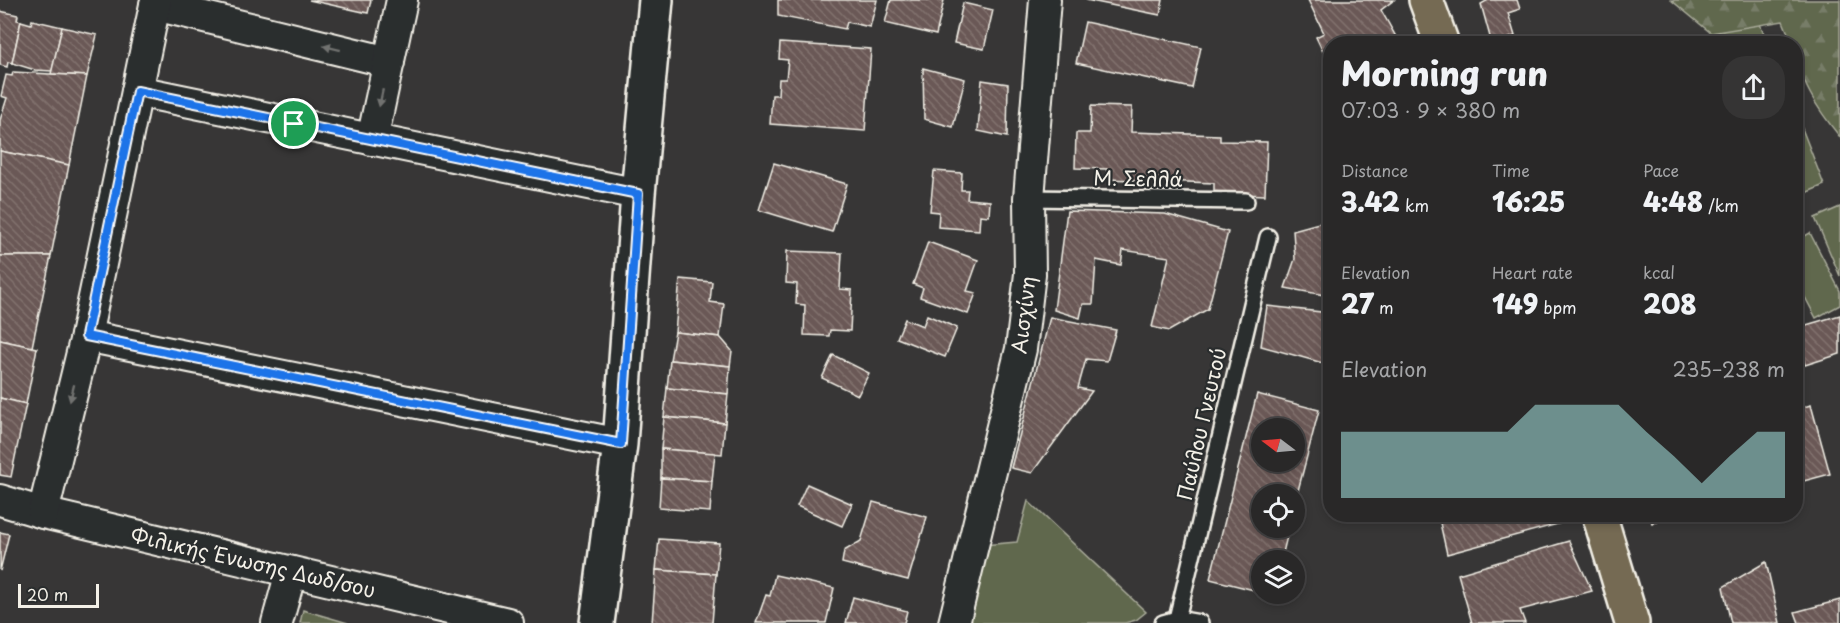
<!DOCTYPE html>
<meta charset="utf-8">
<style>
:root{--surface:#292828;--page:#353434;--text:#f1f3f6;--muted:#a5a6a8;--line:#454445;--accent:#8bbbb9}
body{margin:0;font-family:"Playpen Sans",sans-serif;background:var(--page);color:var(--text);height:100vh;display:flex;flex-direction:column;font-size:22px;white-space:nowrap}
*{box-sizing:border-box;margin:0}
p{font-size:20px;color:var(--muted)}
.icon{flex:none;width:33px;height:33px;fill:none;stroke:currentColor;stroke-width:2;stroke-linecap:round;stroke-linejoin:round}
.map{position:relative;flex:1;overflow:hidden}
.panel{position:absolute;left:1323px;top:36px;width:480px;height:486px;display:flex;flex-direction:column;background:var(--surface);border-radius:24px;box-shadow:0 3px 9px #0003,0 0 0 2px var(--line)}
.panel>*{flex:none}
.needle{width:39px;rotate:286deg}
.tools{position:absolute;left:1251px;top:418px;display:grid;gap:12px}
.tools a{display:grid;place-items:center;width:54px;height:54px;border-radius:50%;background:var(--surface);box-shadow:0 3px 9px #0003,0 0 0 2px var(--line);font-size:30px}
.scale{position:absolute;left:18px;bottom:15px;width:81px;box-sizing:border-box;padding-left:6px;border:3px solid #f4f1e8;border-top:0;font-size:16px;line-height:21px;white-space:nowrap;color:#f4f1e8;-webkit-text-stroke:4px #2a2d2e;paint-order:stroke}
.pin{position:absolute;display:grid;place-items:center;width:51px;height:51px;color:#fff;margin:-26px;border:3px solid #fff;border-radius:50%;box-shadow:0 2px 6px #0007}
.round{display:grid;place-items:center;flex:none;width:63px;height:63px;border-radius:24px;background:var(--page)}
.overview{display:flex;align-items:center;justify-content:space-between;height:102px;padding:0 18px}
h1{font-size:33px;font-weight:800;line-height:45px}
.figures{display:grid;grid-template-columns:repeat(3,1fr);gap:9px;height:102px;padding:6px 18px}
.figures div{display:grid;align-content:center}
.figures b{font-size:26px;font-weight:800}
.figures small{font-size:16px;font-weight:400}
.figures p{font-size:16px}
.chart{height:168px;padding:12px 18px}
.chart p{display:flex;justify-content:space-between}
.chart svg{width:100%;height:108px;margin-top:6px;fill:var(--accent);opacity:.7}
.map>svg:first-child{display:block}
.grass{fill:#60674e;stroke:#aaac9b;stroke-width:1.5}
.forest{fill:url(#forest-firs);stroke:#aaac9b;stroke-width:1.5}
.building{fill:url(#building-back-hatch);stroke:#f4f1e8;stroke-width:1.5;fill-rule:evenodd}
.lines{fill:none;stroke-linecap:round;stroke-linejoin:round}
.lane-casing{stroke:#f4f1e8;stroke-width:20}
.street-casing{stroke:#f4f1e8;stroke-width:34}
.secondary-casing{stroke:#f4f1e8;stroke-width:38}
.primary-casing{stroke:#f4f1e8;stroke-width:38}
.lane{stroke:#2a2d2e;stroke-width:15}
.street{stroke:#2a2d2e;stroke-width:30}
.secondary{stroke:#2a2d2e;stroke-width:33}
.primary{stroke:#746b52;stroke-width:33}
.oneway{fill:#71726f}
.route-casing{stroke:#fff;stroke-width:12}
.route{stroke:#1a73e8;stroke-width:8}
.labels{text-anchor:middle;stroke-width:4.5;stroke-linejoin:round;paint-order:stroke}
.street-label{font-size:20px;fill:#f4f1e8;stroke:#2a2d2e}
</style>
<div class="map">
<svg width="1840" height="623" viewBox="0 0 1840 623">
<defs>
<pattern id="forest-firs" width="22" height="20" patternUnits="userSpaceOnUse" patternTransform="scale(1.5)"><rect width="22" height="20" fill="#60674e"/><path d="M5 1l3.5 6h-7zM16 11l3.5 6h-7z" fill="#777d68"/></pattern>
<pattern id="building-back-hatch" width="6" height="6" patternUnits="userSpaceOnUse" patternTransform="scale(1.5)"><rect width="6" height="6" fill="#6b5956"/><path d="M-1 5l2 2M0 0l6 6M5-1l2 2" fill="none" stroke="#81716e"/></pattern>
</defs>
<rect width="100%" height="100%" fill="#373636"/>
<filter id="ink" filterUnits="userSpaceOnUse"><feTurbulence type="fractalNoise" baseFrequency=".0167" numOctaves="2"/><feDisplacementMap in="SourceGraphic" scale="12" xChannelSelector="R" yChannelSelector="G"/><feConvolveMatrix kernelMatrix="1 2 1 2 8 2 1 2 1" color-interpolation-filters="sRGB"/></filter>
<g filter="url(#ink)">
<g class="grass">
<polygon points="1757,17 1768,43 1690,44"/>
<polygon points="1796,113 1824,185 1796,197"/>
<polygon points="1840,207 1840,276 1815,218"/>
<polygon points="1810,233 1840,291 1840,305 1816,318 1796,280 1796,241"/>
<polygon points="1028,501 1146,612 1136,620 1125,623 959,623 983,545 1017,542"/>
<polygon points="303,610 348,623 300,623"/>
</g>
<path class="forest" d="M1671,0H1840V137C1819,111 1796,78 1796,44L1792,43L1783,21L1711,33Z"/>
<g class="building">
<polygon points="309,0 371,0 368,13"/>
<polygon points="778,0 877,0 870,27 847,22 845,29 778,16"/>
<polygon points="891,0 944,0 936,35 885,23"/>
<polygon points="1086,0 1163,0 1160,15"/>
<polygon points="1308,0 1394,0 1381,10 1400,44 1330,44 1330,66 1316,37 1324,33"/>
<polygon points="1488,0 1517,0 1520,9 1508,13 1515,36 1492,44 1481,4"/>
<polygon points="963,3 993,10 984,49 954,43"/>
<polygon points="0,11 18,15 17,20 21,21 12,63 8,62 7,67 0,65"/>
<polygon points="32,20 62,27 52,71 35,70 12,63 21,21 31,24"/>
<polygon points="1085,22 1201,47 1192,88 1076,63"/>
<polygon points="62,27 97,35 87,76 51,74"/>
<polygon points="780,43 871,49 865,131 770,124 772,95 778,95 779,79 786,79 788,60 779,59"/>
<polygon points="923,68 965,79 953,127 924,119"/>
<polygon points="13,72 87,76 69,165 0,151 0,120 7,98 1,96 6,75 12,76"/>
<polygon points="982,80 1008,84 1007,137 978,131"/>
<polygon points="1091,106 1132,107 1131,132 1220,135 1220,141 1267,142 1265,195 1214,193 1214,183 1106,179 1107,169 1075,168 1076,133 1090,133"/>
<polygon points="0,151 69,165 51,256 0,256"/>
<polygon points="774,163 847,184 832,232 759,210"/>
<polygon points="934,171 962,173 961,190 968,190 967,199 990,201 989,216 980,215 979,230 938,227 939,212 930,211"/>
<polygon points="1067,211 1165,214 1228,232 1208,309 1169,331 1152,327 1169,257 1123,250 1121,265 1096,260 1093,304 1083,304 1080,318 1054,310"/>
<polygon points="1330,220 1330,296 1285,288 1295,259 1293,230"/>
<polygon points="928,242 978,260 967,291 976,293 968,314 920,297 923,288 913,284"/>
<polygon points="787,251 842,253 840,289 852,290 850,331 830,330 829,336 804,335 805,305 796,304 797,284 786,283"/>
<polygon points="0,256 51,256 32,347 0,340"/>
<polygon points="680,279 712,282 710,302 724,304 720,337 675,332"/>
<polygon points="1267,306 1330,313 1330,365 1261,346"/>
<polygon points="927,315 957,328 945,357 897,338 905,319 923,326"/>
<polygon points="1840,315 1840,354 1805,365 1796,328"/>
<polygon points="1050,317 1116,330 1107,361 1086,359 1078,388 1092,391 1032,473 1011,468"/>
<polygon points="675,332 720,337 732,351 730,366 670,360"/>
<polygon points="0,340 37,348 26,404 0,398"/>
<polygon points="833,355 869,373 858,395 822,378"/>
<polygon points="670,360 730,366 728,394 667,388"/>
<polygon points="667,388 728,394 725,423 664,417"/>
<path d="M1257,394L1319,410L1294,506V495H1262V528H1289L1281,561H1262V592L1210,579ZM1262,429H1294V462H1262Z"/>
<polygon points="0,398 26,404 11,477 0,475"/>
<polygon points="1811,405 1830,474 1796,483 1796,409"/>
<polygon points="664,417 725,423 722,454 661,449"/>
<polygon points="661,449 715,453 712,481 661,478"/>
<polygon points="661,478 712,481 710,512 659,508"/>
<polygon points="807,484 852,504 842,526 797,506"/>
<polygon points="873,502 927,517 908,580 842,563 844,551 861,541"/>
<polygon points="1438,514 1579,514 1580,518 1447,554"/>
<polygon points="1649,514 1683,514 1652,523"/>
<polygon points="0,532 9,534 0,571"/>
<polygon points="659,539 719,543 716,574 656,570"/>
<polygon points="1569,541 1592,591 1520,610 1525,623 1472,623 1458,574"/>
<polygon points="1766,562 1780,623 1731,623 1723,587"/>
<polygon points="656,570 716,574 712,623 652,623"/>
<polygon points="775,575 834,588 826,623 756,623 766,595 770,596"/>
<polygon points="853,597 907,611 904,623 846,623"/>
<polygon points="1840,600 1840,623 1799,623 1795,612"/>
</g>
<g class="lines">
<defs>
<g id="lane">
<polyline points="1029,198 1246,201"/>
<polyline points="1177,619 1268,237"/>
<polyline points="1163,623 1177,619 1200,623"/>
</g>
<g id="street">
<polyline points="155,5 389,62"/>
<polyline points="137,91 638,194"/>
<polyline points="372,140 402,0"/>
<polyline points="86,336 620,444"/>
<polyline points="0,500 43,513 508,623"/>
<polyline points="43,513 86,336 156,0"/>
<polyline points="277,623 291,572"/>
<polyline points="954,623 1021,349 1030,274 1029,198 1045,0"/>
</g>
<polyline id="secondary" points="597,623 620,444 638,194 656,0"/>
<g id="primary">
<polyline points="1426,0 1442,44"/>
<polyline points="1599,514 1632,623"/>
</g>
</defs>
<use href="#lane" class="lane-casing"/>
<use href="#street" class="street-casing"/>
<use href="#secondary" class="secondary-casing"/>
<use href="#primary" class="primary-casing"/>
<use href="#lane" class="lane"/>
<use href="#street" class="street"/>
<use href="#secondary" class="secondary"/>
<use href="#primary" class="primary"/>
</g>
<defs><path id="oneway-solid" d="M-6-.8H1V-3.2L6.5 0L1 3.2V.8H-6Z" transform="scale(1.5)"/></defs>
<g class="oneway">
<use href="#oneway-solid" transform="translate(332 48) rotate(-166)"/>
<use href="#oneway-solid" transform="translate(381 98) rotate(102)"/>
<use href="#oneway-solid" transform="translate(72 393) rotate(104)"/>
</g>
</g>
<g class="lines" filter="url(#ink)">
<defs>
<polygon id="route" points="137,91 638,194 621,444 86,336"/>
</defs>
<use href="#route" class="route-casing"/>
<use href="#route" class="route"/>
</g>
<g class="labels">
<g class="street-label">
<text transform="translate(1138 179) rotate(1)" y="7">Μ. Σελλά</text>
<text transform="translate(1024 315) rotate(-83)" y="7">Αισχίνη</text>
<text transform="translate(1202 424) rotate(-77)" y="7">Παύλου Γνευτού</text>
<text transform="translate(253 563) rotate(13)" y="7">Φιλικής Ένωσης Δωδ/σου</text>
</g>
</g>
</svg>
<div class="tools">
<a><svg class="needle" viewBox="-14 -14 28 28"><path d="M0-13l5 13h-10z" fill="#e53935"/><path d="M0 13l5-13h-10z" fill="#a5a6a8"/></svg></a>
<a><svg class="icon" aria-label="locate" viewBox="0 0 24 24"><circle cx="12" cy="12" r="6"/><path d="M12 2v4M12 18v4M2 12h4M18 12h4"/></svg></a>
<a><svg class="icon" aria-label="layers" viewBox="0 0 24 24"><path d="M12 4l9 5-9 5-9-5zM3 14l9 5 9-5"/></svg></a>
</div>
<div class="scale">20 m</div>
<div class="pin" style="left:294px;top:124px;background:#1e9e55"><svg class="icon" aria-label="arrive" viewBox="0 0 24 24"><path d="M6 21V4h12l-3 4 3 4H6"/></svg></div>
<section class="panel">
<div class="overview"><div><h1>Morning run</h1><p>07:03 · 9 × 380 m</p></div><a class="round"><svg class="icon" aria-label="share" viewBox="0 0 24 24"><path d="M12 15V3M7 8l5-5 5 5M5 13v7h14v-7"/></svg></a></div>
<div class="figures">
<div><p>Distance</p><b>3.42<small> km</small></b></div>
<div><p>Time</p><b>16:25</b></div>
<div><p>Pace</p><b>4:48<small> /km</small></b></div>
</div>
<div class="figures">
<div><p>Elevation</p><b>27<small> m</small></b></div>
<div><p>Heart rate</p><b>149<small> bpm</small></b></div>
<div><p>kcal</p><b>208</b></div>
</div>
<div class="chart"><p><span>Elevation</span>235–238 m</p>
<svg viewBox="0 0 160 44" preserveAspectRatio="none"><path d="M0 44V17L10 17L20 17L30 17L40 17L50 17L60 17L70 6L80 6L90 6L100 6L110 17L120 27L130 38L140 27L150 17L160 17V44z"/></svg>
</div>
</section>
</div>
